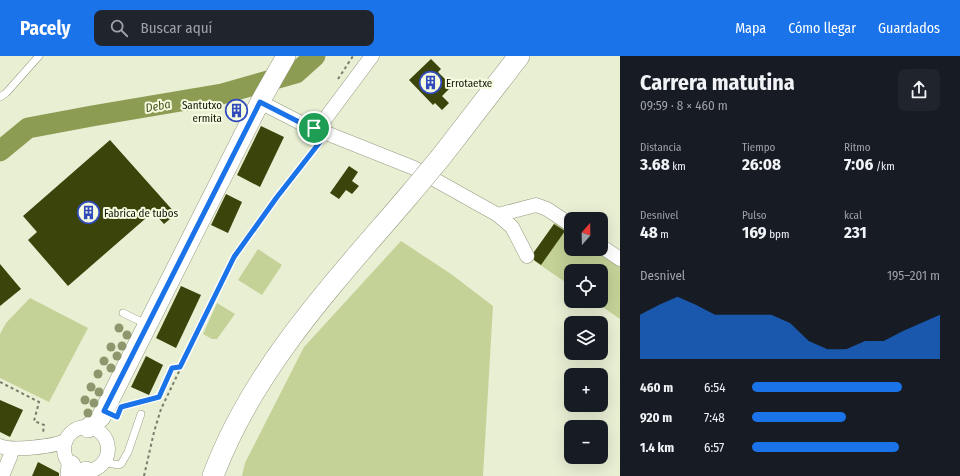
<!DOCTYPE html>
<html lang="es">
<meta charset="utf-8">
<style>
:root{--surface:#171b24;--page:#20242c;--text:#f1f3f6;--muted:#9ea1a6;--accent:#1a73e8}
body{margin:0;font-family:"Fira Sans Condensed",sans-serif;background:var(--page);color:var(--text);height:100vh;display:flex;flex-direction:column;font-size:15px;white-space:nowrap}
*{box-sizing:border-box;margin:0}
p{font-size:13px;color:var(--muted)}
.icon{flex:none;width:22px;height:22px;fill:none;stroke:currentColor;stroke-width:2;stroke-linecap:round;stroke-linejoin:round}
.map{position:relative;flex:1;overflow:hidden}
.sheet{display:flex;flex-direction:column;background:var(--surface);width:340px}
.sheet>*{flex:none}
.needle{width:26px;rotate:20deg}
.tools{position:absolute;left:564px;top:156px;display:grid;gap:8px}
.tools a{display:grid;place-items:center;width:44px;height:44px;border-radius:8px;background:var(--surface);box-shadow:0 4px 16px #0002;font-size:20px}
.pin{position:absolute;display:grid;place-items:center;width:34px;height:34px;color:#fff;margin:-17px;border:2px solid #fff;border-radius:50%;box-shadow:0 1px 4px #0007}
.round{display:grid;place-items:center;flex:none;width:42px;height:42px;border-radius:8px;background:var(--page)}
.head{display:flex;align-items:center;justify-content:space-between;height:68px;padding:0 20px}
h1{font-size:22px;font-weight:700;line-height:30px}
.figures{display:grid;grid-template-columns:repeat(3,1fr);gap:6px;height:68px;padding:4px 20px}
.figures div{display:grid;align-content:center}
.figures b{font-size:17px;font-weight:700}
.figures small{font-size:11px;font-weight:400}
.figures p{font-size:11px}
.chart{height:112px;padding:8px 20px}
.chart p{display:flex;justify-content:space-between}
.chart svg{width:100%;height:72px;margin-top:4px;fill:var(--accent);opacity:.7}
ul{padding:0 20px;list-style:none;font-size:13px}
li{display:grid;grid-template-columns:64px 48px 1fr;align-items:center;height:30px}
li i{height:10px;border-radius:5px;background:var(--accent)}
header{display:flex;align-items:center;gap:24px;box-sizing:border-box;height:56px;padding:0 20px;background:var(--accent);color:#fff}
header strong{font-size:19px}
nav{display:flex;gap:22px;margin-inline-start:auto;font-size:14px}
.search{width:280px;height:36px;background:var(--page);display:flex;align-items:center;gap:10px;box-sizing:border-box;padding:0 14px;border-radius:8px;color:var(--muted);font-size:15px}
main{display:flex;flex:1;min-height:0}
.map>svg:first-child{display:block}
.green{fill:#c4d297}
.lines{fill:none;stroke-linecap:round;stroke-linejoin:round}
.river{stroke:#8d9c53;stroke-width:21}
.building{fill:#3b450b}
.lane-casing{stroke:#949b81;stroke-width:8}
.street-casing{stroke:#949b81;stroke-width:15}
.secondary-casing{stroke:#949b81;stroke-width:20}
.primary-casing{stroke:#949b81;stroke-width:22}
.path{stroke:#797d6b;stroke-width:2;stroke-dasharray:3 3;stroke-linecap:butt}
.lane{stroke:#fff;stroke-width:7}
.street{stroke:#fff;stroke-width:14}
.secondary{stroke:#fff;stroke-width:19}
.primary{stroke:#fff;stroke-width:21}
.primary-bridge-casing{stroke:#949b81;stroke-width:22;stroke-linecap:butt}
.primary-bridge{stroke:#fff;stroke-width:21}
.tree{fill:#8d966c}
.route-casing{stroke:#fff;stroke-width:8}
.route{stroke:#1a73e8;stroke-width:5}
.labels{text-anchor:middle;stroke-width:4;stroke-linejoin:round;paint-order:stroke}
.poi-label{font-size:11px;fill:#12140b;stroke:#f5fce0;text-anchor:start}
.water-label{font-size:12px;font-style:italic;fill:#47511b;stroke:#f5fce0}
</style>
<header>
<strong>Pacely</strong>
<div class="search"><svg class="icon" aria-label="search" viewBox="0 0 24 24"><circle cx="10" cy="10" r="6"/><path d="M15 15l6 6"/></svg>Buscar aquí</div>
<nav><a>Mapa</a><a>Cómo llegar</a><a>Guardados</a></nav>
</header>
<main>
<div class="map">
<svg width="620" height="420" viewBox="0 0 620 420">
<rect width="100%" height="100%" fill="#e8efd3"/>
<g class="green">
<polygon points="556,165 571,176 571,193 596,193 620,210 620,263 594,245 601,245 601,215 571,215 571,230 530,202"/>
<polygon points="401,185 451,218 493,250 483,420 242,420 245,407 304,291"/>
<polygon points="258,193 282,209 262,239 238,224"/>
<polygon points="30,242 88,272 49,346 0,322 0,278 6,267"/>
<polygon points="217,247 235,258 217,283 212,283 203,278"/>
</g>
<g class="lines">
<polyline class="river" points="0,95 28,72 92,60 222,38 296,17 315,0"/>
</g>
<g class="building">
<polygon points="431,3 441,13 438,16 452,30 442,40 449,47 442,54 435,47 433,49 409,24"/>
<polygon points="234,46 245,52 239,63 229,58"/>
<polygon points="261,70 284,81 260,131 237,119"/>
<polygon points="110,84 176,158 164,168 153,156 68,230 28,184 37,176 23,160"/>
<polygon points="349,110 358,116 352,125 359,130 352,138 346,134 339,143 330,137"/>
<polygon points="226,138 242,146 228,177 211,169"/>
<polygon points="554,168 565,175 541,209 534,204 534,196"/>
<polygon points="0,208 21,233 0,250"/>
<polygon points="181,230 201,239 176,292 156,282"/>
<polygon points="146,300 163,309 149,339 131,331"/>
<polygon points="0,344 23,354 10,381 0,376"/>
<polygon points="38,406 59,417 59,420 32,420"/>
</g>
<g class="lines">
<defs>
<g id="lane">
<polyline points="0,41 6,37 39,0"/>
<polyline points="123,257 146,268"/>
<polyline points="104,406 118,409 121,408 128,396 141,358"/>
</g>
<g id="street">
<polyline points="260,46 301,67 414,112 498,159 512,171 527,200"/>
<polyline points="314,72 325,63 372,0"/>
<polyline points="498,159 536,149 547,153 571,169"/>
<polyline points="601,190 620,203"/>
<circle cx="86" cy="393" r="22"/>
<path d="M0,390C11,395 56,391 66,384"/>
<polyline points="2,420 10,401 12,393"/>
</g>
<g id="secondary">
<polyline points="88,372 101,361 260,46 286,0"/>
<polyline points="70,420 71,409"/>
<polyline points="78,420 86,415"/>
</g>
<g id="primary">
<polyline points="441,101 519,0"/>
<path d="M213,420C254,310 336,225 411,137"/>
</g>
</defs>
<use href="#lane" class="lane-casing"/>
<use href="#street" class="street-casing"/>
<use href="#secondary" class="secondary-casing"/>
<use href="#primary" class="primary-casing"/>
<g class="path">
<polyline points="338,23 353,0"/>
<polyline points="0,326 39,346 34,365 44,369 43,377"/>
<polyline points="123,350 159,341 172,312 180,311"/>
<polyline points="144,420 154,376 161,353 234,201 250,177 317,87"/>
</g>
<use href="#lane" class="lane"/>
<use href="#street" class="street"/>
<use href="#secondary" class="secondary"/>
<use href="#primary" class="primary"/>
<defs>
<polyline id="primary-bridge" points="411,137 441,101"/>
</defs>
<use href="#primary-bridge" class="primary-bridge-casing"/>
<use href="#primary-bridge" class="primary-bridge"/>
</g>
<g class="tree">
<circle cx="119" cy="272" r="4.5"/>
<circle cx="127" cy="279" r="4.5"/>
<circle cx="122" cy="290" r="4.5"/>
<circle cx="111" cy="291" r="4.5"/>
<circle cx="117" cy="300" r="4.5"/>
<circle cx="104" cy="305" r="4.5"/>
<circle cx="111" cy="312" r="4.5"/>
<circle cx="98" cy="318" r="4.5"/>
<circle cx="91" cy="331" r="4.5"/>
<circle cx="99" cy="336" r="4.5"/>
<circle cx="85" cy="344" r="4.5"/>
<circle cx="94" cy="347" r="4.5"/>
<circle cx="88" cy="357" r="4.5"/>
</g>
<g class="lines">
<defs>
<polygon id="route" points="260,46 301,67 327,77 277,141 234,201 180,311 172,312 159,341 121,351 117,361 104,355"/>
</defs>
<use href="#route" class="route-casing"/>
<use href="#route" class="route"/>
</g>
<defs>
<symbol id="building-ring" viewBox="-11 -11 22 22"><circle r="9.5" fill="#f5fce0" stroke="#324bbc" stroke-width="1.5"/><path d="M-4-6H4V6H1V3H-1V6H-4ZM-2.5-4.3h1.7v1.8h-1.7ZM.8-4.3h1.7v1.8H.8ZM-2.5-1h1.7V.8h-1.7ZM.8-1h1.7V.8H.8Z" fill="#324bbc"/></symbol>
</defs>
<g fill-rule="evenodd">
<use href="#building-ring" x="418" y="14" width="25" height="25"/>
<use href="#building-ring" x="224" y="42" width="25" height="25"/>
<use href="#building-ring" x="76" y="144" width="25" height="25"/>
</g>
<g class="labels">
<g class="poi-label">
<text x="446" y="31">Errotaetxe</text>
<text x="222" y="53" text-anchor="end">Santutxo<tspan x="222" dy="13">ermita</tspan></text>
<text x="104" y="161">Fabrica de tubos</text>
</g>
<g class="water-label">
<text transform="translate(158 50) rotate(-10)" y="4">Deba</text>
</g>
</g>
</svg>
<div class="tools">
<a><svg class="needle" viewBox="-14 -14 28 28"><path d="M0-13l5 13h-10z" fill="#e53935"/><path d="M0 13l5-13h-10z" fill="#9ea1a6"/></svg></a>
<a><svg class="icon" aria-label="locate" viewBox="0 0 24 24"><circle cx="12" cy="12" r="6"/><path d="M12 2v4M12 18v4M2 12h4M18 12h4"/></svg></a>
<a><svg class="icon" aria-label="layers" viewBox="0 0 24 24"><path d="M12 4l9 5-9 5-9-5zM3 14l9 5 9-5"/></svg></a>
<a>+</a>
<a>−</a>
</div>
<div class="pin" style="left:314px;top:72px;background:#1e9e55"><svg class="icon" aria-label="arrive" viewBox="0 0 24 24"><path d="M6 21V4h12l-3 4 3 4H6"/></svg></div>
</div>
<section class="sheet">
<div class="head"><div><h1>Carrera matutina</h1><p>09:59 · 8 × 460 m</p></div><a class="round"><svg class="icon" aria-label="share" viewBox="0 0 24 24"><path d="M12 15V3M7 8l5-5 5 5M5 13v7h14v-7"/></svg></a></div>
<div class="figures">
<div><p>Distancia</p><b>3.68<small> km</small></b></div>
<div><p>Tiempo</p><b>26:08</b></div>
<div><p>Ritmo</p><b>7:06<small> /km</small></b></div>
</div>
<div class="figures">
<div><p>Desnivel</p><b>48<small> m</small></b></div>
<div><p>Pulso</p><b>169<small> bpm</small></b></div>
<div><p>kcal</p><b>231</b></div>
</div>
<div class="chart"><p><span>Desnivel</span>195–201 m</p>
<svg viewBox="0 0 160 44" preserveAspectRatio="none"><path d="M0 44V17L10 11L20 6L30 11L40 17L50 17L60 17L70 17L80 22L90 33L100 38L110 38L120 33L130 33L140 27L150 22L160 17V44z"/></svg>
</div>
<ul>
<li><b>460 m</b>6:54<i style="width:80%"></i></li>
<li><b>920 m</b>7:48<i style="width:50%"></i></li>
<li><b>1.4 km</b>6:57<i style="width:78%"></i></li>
</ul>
</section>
</main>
